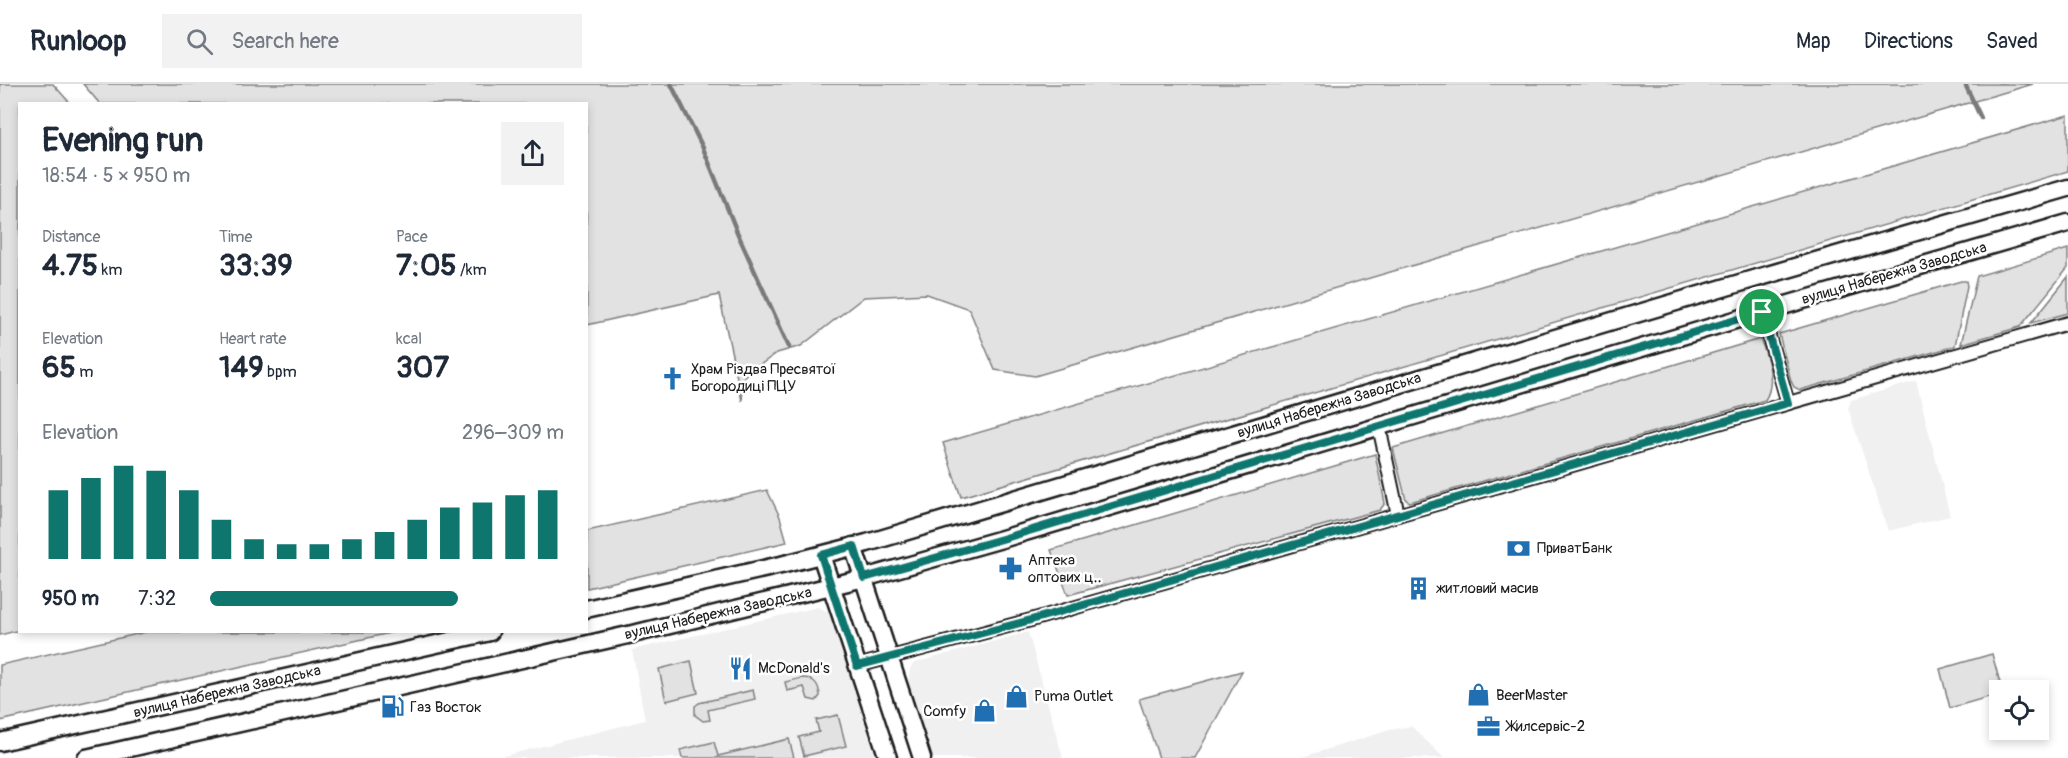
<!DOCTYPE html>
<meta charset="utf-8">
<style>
:root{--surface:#fff;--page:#f2f2f3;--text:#1f2937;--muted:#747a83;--line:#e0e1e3;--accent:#0f766e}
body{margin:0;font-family:Pangolin,sans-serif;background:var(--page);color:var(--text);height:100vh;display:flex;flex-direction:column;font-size:22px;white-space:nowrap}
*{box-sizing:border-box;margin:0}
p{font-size:20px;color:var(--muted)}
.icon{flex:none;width:33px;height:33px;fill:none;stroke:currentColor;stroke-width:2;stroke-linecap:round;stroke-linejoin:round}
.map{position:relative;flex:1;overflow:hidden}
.drawer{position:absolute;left:18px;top:18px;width:570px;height:531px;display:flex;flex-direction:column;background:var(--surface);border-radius:0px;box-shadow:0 3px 9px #0003}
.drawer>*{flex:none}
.fabs{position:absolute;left:1989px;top:596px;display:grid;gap:12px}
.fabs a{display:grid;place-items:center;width:60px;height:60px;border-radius:0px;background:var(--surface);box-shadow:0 3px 9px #0003;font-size:30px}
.pin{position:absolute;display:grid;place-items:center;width:51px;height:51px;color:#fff;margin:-26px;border:3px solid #fff;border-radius:50%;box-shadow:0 2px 6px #0007}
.round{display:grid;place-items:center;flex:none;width:63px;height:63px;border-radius:0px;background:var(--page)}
.head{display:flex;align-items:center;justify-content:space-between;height:102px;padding:0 24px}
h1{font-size:33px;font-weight:700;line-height:45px}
.metrics{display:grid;grid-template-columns:repeat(3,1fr);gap:9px;height:102px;padding:6px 24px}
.metrics div{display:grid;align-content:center}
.metrics b{font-size:30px;font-weight:700}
.metrics small{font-size:16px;font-weight:400}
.metrics p{font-size:16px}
.chart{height:168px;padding:12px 24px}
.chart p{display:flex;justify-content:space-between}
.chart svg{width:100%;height:108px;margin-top:6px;stroke:var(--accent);stroke-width:6}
ul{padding:0 24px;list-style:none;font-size:20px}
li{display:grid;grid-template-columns:96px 72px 1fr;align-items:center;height:45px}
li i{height:15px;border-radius:8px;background:var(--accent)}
header{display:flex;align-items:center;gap:36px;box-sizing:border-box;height:84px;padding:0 30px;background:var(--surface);border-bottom:2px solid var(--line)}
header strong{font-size:28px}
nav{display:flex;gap:33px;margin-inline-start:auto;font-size:21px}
.search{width:420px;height:54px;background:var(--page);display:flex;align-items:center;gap:15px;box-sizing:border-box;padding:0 21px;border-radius:0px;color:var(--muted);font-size:22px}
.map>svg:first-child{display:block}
.built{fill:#f0f0f0}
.green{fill:#e2e2e2;stroke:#7f7f7f;stroke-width:1.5}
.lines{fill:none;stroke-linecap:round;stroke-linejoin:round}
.stream{stroke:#7a7a7a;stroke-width:4.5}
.minor-casing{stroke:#1c1c1c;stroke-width:16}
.secondary-casing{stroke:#1c1c1c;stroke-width:21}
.minor{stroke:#fff;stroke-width:12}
.secondary{stroke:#fff;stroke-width:16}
.route-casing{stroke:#fff;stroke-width:12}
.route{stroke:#0f766e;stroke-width:8}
.labels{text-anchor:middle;stroke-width:5;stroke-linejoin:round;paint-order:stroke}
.street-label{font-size:15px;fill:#1c1c1c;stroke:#fff}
.poi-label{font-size:15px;fill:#1c1c1c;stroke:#fff;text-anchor:start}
</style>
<header>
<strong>Runloop</strong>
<div class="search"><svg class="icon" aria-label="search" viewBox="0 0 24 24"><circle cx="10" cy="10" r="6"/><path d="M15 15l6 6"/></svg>Search here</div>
<nav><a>Map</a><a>Directions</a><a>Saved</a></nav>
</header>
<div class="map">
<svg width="2068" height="674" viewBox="0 0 2068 674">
<rect width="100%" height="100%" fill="#fff"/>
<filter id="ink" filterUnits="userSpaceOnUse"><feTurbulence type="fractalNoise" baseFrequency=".0167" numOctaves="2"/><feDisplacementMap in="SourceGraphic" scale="12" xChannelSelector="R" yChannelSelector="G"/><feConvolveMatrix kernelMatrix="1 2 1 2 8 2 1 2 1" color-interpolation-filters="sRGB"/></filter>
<g filter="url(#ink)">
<g class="built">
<polygon points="1916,297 1950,432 1888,447 1848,324 1851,316"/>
<polygon points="818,523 826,527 831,533 876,674 496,674 645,636 632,566"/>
<polygon points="1028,548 1063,674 931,674 908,600 910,585 914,579"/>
<polygon points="1411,642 1444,674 1299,674 1390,646"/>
</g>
<g class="green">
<polygon points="0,0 53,0 70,19 20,20 20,546 0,551"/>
<polygon points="83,0 2033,0 1035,292 995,286 969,225 927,210 864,213 801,262 777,269 744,292 742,317 719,211 587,241 586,20 100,20"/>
<polygon points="2068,31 2068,87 961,413 943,359"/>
<polygon points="2068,165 2068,184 2020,243 1961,260 1977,192"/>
<polygon points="2068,193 2068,229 2031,239"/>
<polygon points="1961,197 1966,197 1967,202 1955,262 1800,306 1794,303 1791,297 1779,250"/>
<path d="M1760,255C1768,273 1776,299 1765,316L1410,418L1406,416L1393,364Z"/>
<polygon points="1375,370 1385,419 1380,426 1068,511 1051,466"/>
<polygon points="767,406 780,433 787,458 587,504 587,447"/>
<polygon points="146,548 394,548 0,637 0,581"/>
<polygon points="1992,570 2002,606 2000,606 1999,610 1950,624 1940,585"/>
<polygon points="691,577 698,609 666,617 659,585"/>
<polygon points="1242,587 1195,674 1159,674 1139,615"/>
<path d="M802,594C815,594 819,601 820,612L816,617L808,615L804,603L787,607L785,598Z"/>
<polygon points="753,606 755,615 708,626 710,636 703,637 695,631 695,622 699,619"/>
<polygon points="838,631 846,662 804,672 799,653 819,648 816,636"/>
<polygon points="789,655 794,674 682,674 680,666 714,658 718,672"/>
</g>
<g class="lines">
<g class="stream">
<polyline points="671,0 703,64 737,148 789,263"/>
<polyline points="1965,0 1981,34"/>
</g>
<defs>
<g id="minor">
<polyline points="1762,228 1788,319"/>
<polyline points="1379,342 1398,431"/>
<polyline points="857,582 1031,536 2068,239"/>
</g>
<g id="secondary">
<polyline points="853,462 922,674"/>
<polyline points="821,471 888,674"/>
<polyline points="586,525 781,481 867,459 1750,196 2068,104"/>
<polyline points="0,658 490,548"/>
<polyline points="86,674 637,549 864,494 1002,455 1762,228 2068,139"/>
</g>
</defs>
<use href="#minor" class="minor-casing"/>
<use href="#secondary" class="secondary-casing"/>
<use href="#minor" class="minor"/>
<use href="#secondary" class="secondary"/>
</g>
</g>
<g class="lines" filter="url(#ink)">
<defs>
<polygon id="route" points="1762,228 1788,319 1031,536 857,582 821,471 854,462 864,494 1002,455"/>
</defs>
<use href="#route" class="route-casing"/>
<use href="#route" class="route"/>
</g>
<defs>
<symbol id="church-bare" viewBox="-9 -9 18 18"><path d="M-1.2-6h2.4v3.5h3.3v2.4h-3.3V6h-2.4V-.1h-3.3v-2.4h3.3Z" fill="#1f6fb2" stroke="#fff" stroke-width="2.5" paint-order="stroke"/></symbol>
<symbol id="bank-bare" viewBox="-9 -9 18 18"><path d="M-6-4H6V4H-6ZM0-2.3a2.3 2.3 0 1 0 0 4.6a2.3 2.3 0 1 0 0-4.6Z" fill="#1f6fb2" stroke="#fff" stroke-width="2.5" paint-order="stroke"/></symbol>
<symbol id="pharmacy-bare" viewBox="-9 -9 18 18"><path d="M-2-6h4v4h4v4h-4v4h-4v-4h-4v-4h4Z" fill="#1f6fb2" stroke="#fff" stroke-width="2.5" paint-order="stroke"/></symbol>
<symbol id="building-bare" viewBox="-9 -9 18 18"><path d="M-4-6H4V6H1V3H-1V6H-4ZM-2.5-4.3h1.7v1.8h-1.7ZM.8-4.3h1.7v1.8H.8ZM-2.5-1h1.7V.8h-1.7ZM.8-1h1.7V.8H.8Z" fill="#1f6fb2" stroke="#fff" stroke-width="2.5" paint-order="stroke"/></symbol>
<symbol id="restaurant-bare" viewBox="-9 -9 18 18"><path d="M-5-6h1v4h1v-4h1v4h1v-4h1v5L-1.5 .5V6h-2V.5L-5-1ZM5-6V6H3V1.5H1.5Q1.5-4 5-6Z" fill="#1f6fb2" stroke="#fff" stroke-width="2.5" paint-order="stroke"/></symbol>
<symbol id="shop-bare" viewBox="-9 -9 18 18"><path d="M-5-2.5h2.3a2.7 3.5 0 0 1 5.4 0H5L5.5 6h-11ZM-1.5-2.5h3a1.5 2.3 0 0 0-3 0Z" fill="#1f6fb2" stroke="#fff" stroke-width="2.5" paint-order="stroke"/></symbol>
<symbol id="fuel-bare" viewBox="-9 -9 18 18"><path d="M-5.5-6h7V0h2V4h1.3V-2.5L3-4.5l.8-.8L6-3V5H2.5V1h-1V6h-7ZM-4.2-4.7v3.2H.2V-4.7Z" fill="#1f6fb2" stroke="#fff" stroke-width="2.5" paint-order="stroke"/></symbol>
<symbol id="office-bare" viewBox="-9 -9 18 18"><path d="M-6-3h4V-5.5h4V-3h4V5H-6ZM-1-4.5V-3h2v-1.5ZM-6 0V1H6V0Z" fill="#1f6fb2" stroke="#fff" stroke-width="2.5" paint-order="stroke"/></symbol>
</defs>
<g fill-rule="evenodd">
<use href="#church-bare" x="656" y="278" width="33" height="33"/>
<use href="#bank-bare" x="1502" y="448" width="33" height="33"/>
<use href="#pharmacy-bare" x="994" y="468" width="33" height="33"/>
<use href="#building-bare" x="1402" y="488" width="33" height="33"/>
<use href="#restaurant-bare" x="724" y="568" width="33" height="33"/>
<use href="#shop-bare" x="1462" y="594" width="33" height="33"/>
<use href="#shop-bare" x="1000" y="596" width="33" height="33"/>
<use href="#fuel-bare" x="376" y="606" width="33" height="33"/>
<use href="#shop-bare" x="968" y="610" width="33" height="33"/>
<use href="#office-bare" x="1472" y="626" width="33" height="33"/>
</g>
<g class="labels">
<g class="street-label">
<text transform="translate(1894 189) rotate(-16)" y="5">вулиця Набережна Заводська</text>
<text transform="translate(1329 321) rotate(-17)" y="5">вулиця Набережна Заводська</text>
<text transform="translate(718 529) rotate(-13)" y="5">вулиця Набережна Заводська</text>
<text transform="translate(227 607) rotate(-13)" y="5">вулиця Набережна Заводська</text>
</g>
<g class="poi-label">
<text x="691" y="290">Храм Різдва Пресвятої<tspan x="691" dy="17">Богородиці ПЦУ</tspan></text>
<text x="1537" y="469">ПриватБанк</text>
<text x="1028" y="481">Аптека<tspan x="1028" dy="17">оптових ц‥</tspan></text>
<text x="1436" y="509">житловий масив</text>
<text x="758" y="589">McDonald's</text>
<text x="1496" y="616">BeerMaster</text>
<text x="1034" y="617">Puma Outlet</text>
<text x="410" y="628">Газ Восток</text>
<text x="966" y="632" text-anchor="end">Comfy</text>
<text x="1507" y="647">Жилсервіс-2</text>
</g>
</g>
</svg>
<div class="fabs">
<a><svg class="icon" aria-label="locate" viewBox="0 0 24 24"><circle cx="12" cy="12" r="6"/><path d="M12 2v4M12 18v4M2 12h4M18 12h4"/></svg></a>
</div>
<div class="pin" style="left:1762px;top:228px;background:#1e9e55"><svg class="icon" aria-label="arrive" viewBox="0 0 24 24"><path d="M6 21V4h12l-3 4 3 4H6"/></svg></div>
<section class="drawer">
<div class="head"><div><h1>Evening run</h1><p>18:54 · 5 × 950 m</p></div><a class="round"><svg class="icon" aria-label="share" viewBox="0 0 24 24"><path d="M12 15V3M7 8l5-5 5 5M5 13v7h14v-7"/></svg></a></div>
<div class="metrics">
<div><p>Distance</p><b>4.75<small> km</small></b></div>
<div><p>Time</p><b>33:39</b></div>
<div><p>Pace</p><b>7:05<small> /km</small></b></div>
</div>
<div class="metrics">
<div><p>Elevation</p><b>65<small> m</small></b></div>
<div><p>Heart rate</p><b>149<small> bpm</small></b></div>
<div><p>kcal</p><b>307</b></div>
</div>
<div class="chart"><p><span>Elevation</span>296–309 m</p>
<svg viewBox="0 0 160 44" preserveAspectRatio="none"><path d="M5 44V16M15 44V11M25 44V6M35 44V8M45 44V16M55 44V28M65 44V36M75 44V38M85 44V38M95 44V36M105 44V33M115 44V28M125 44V23M135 44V21M145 44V18M155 44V16"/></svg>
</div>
<ul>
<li><b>950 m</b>7:32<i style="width:70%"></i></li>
</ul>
</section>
</div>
